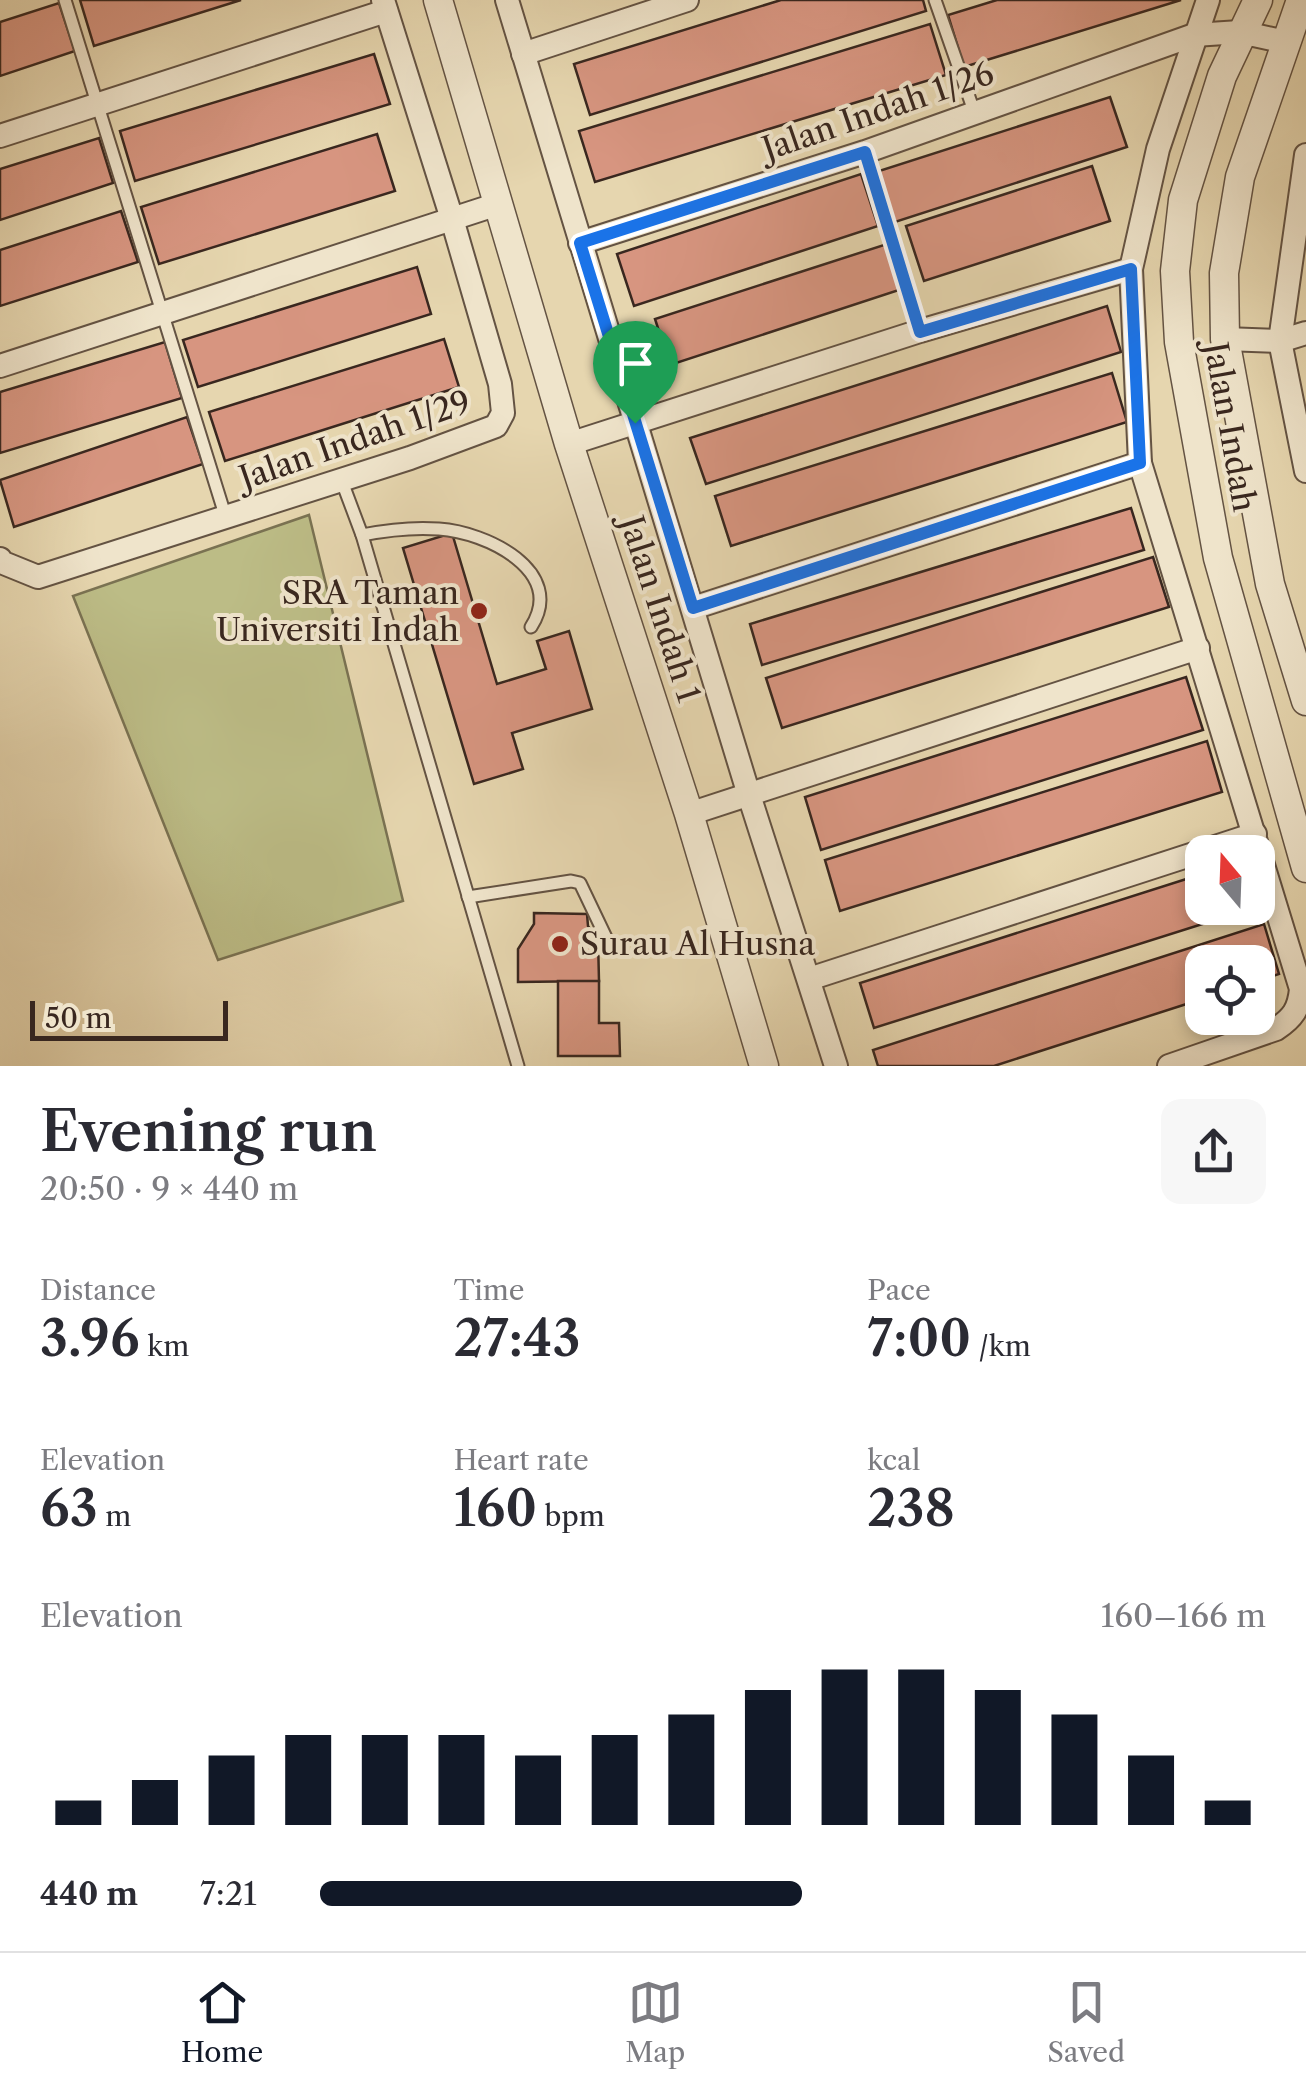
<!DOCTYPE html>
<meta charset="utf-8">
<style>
:root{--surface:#fff;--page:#f7f7f7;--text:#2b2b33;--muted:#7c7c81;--line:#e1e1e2;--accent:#111827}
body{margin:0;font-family:"Libre Caslon Text",serif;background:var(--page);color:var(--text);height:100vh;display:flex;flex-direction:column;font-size:38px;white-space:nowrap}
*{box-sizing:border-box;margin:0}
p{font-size:32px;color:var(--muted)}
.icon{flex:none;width:55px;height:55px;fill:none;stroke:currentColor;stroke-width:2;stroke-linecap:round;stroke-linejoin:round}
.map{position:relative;height:1066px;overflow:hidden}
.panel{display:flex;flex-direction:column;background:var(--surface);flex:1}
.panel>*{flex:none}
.needle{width:65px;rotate:341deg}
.fabs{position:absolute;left:1185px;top:835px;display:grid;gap:20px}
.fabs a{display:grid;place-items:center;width:90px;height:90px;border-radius:20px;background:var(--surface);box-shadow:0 5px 15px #0003;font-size:50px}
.scale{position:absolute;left:30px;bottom:25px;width:198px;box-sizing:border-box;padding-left:10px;border:5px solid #39271f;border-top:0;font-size:28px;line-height:35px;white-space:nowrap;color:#39271f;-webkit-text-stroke:8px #efe4cb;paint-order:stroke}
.pin{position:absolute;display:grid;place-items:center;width:85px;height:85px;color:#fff;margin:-102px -42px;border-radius:50% 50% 50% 0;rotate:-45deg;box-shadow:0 0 10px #0007}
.pin .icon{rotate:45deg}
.round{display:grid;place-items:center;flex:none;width:105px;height:105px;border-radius:20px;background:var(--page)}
.headline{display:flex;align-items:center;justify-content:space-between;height:170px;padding:0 40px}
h1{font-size:55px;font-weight:600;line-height:75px}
.stats{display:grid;grid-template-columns:repeat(3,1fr);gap:15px;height:170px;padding:10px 40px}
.stats div{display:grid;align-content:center}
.stats b{font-size:50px;font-weight:600}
.stats small{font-size:28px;font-weight:400}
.stats p{font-size:28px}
.chart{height:280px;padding:20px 40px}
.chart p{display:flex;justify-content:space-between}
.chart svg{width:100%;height:180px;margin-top:10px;stroke:var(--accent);stroke-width:6}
ul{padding:0 40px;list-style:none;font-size:32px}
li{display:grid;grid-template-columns:160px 120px 1fr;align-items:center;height:75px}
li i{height:25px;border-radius:12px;background:var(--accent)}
.tabs{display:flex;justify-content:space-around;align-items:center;height:140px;border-top:2px solid var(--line);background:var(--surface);font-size:28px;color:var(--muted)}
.tabs a{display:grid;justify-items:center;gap:5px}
.tabs .active{color:var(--accent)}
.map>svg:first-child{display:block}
.green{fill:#bcbc86;stroke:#7a7252;stroke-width:2.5}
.building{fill:#d79580;stroke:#39271f;stroke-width:2.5}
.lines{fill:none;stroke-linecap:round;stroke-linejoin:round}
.service-casing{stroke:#645343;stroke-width:15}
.minor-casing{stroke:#645343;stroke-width:26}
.tertiary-casing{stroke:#645343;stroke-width:31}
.service{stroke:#efe4cb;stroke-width:11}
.minor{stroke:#efe4cb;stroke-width:22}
.tertiary{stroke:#efe4cb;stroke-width:28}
.route-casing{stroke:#fff;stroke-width:20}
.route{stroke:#1a73e8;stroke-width:12}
.poi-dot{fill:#8f2418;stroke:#efe4cb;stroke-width:4}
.labels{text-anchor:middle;stroke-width:8;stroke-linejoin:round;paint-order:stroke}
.street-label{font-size:32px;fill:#39271f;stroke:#efe4cb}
.poi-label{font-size:32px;fill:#39271f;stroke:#efe4cb;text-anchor:end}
</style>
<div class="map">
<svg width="1306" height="1066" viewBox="0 0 1306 1066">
<rect width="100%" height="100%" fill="#e6d6af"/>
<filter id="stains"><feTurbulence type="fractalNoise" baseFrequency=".002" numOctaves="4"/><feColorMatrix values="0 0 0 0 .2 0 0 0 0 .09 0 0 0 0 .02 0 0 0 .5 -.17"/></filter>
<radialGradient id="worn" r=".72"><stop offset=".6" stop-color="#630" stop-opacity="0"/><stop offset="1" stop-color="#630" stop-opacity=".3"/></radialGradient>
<polygon class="green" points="309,515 403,901 218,960 73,596"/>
<g class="building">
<polygon points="80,0 241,0 94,46"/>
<polygon points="781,0 923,0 926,11 590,115 574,64"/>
<polygon points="997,0 1181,0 964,67 948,15"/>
<polygon points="59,3 75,51 0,76 0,22"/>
<polygon points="930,24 946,75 595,182 579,131"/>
<polygon points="374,54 390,104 135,181 120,131"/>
<polygon points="1110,97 1127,147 895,222 879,171"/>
<polygon points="377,134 395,191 159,264 141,207"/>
<polygon points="99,138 113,183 0,220 0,169"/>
<polygon points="1092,166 1110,221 924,281 906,226"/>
<polygon points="861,174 878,226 634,306 617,254"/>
<polygon points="121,211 138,262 0,306 0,250"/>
<polygon points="887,244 902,289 670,365 655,319"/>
<polygon points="417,267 431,314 198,387 183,340"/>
<polygon points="1107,306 1121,352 706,484 690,438"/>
<polygon points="444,339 459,387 225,461 209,412"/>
<polygon points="165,342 182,398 0,453 0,392"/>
<polygon points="1112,373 1127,422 731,546 715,496"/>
<polygon points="187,417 203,464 14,527 0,480"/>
<polygon points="1131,508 1144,550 762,665 750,624"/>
<polygon points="452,533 497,684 546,669 537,641 569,631 592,709 512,733 523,769 474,784 403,548"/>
<polygon points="1153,557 1169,607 782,728 766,678"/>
<polygon points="1186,677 1203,730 821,850 805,797"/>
<polygon points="1207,741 1222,792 840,911 825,860"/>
<polygon points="1202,874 1202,908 1253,908 874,1028 860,983"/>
<polygon points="534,913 587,914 588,926 598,939 599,981 518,982 518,949 534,924"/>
<polygon points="1264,924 1279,974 1258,981 1258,962 1202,962 1202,999 994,1066 878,1066 873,1050"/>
<polygon points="558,981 599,981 599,1023 619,1023 620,1056 558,1056"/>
</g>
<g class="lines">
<defs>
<g id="service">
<polyline points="65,0 226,518"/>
<polyline points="935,0 975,114"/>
<polyline points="865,152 920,331"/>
<polyline points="341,479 362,535 518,1066"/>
<path d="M362,535C387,530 413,527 439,529C486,532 567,571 531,627"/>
<polyline points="468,897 571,881 580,883 611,948"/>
</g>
<g id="minor">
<polyline points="507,0 749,795 836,1066"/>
<polyline points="523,54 687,0"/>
<polyline points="0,136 386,11"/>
<polyline points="1306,155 1280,341 1306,471"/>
<polyline points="580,243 865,152 1194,35 1240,32 1286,42"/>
<polyline points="1225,339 1280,341 1306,333"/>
<polyline points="0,366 498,204"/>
<polyline points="569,444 920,331 1131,269"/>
<polyline points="0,559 1,562 38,577 410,458 496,426 503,413 500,384 452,219 383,0"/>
<polyline points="693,608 1140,463"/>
<polyline points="689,814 1198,648"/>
<polyline points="809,979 1255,834"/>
<path d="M1169,1066L1276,1029C1293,1018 1299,1009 1301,989L1140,463L1131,269L1158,149L1208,0"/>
</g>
<g id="tertiary">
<polyline points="438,0 569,444 689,814 764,1066"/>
<polyline points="1258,0 1222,76 1183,200 1175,271 1179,342 1218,558 1306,868"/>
<polyline points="1301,0 1240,177 1224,273 1225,339 1270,584 1306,701"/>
</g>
</defs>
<use href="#service" class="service-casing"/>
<use href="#minor" class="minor-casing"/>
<use href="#tertiary" class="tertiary-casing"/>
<use href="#service" class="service"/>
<use href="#minor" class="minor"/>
<use href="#tertiary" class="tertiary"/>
</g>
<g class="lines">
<defs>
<polygon id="route" points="865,152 920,332 1131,269 1140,463 693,608 580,243"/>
</defs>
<use href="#route" class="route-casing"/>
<use href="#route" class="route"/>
</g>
<g class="poi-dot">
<circle cx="479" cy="611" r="10"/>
<circle cx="560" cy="944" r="10"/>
</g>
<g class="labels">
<g class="street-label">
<text transform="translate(878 111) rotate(-19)" y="11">Jalan Indah 1/26</text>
<text transform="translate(1230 427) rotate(80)" y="11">Jalan Indah</text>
<text transform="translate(355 440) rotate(-19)" y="11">Jalan Indah 1/29</text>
<text transform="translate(660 609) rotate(72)" y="11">Jalan Indah 1</text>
</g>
<g class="poi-label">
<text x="459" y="604">SRA Taman<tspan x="459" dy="37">Universiti Indah</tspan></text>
<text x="580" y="955" text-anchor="start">Surau Al Husna</text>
</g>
</g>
<rect width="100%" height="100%" filter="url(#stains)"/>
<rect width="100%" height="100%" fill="url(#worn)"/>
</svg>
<div class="fabs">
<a><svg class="needle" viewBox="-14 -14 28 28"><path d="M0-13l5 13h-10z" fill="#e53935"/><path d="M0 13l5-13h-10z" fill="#7c7c81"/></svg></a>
<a><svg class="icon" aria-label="locate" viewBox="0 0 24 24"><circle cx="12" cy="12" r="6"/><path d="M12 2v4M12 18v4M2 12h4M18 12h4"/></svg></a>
</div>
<div class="scale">50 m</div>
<div class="pin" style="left:635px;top:423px;background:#1e9e55"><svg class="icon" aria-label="arrive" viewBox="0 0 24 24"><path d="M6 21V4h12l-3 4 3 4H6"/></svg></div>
</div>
<section class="panel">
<div class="headline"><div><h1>Evening run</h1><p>20:50 · 9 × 440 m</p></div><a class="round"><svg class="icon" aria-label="share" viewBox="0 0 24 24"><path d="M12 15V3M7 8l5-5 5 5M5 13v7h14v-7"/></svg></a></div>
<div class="stats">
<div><p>Distance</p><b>3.96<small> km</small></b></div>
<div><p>Time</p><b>27:43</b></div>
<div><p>Pace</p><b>7:00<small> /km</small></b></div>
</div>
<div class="stats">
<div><p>Elevation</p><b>63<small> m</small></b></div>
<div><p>Heart rate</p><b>160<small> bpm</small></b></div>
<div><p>kcal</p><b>238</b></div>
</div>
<div class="chart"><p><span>Elevation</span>160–166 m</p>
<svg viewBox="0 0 160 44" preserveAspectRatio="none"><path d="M5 44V38M15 44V33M25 44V27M35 44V22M45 44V22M55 44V22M65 44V27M75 44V22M85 44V17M95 44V11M105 44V6M115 44V6M125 44V11M135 44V17M145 44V27M155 44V38"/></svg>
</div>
<ul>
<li><b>440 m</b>7:21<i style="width:51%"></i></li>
</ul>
</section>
<nav class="tabs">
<a class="active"><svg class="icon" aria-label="home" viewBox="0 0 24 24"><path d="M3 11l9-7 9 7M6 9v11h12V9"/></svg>Home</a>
<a><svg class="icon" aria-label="map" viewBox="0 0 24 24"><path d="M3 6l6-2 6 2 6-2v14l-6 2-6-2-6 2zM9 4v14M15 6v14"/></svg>Map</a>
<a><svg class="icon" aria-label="saved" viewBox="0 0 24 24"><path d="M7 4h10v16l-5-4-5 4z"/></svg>Saved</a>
</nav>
